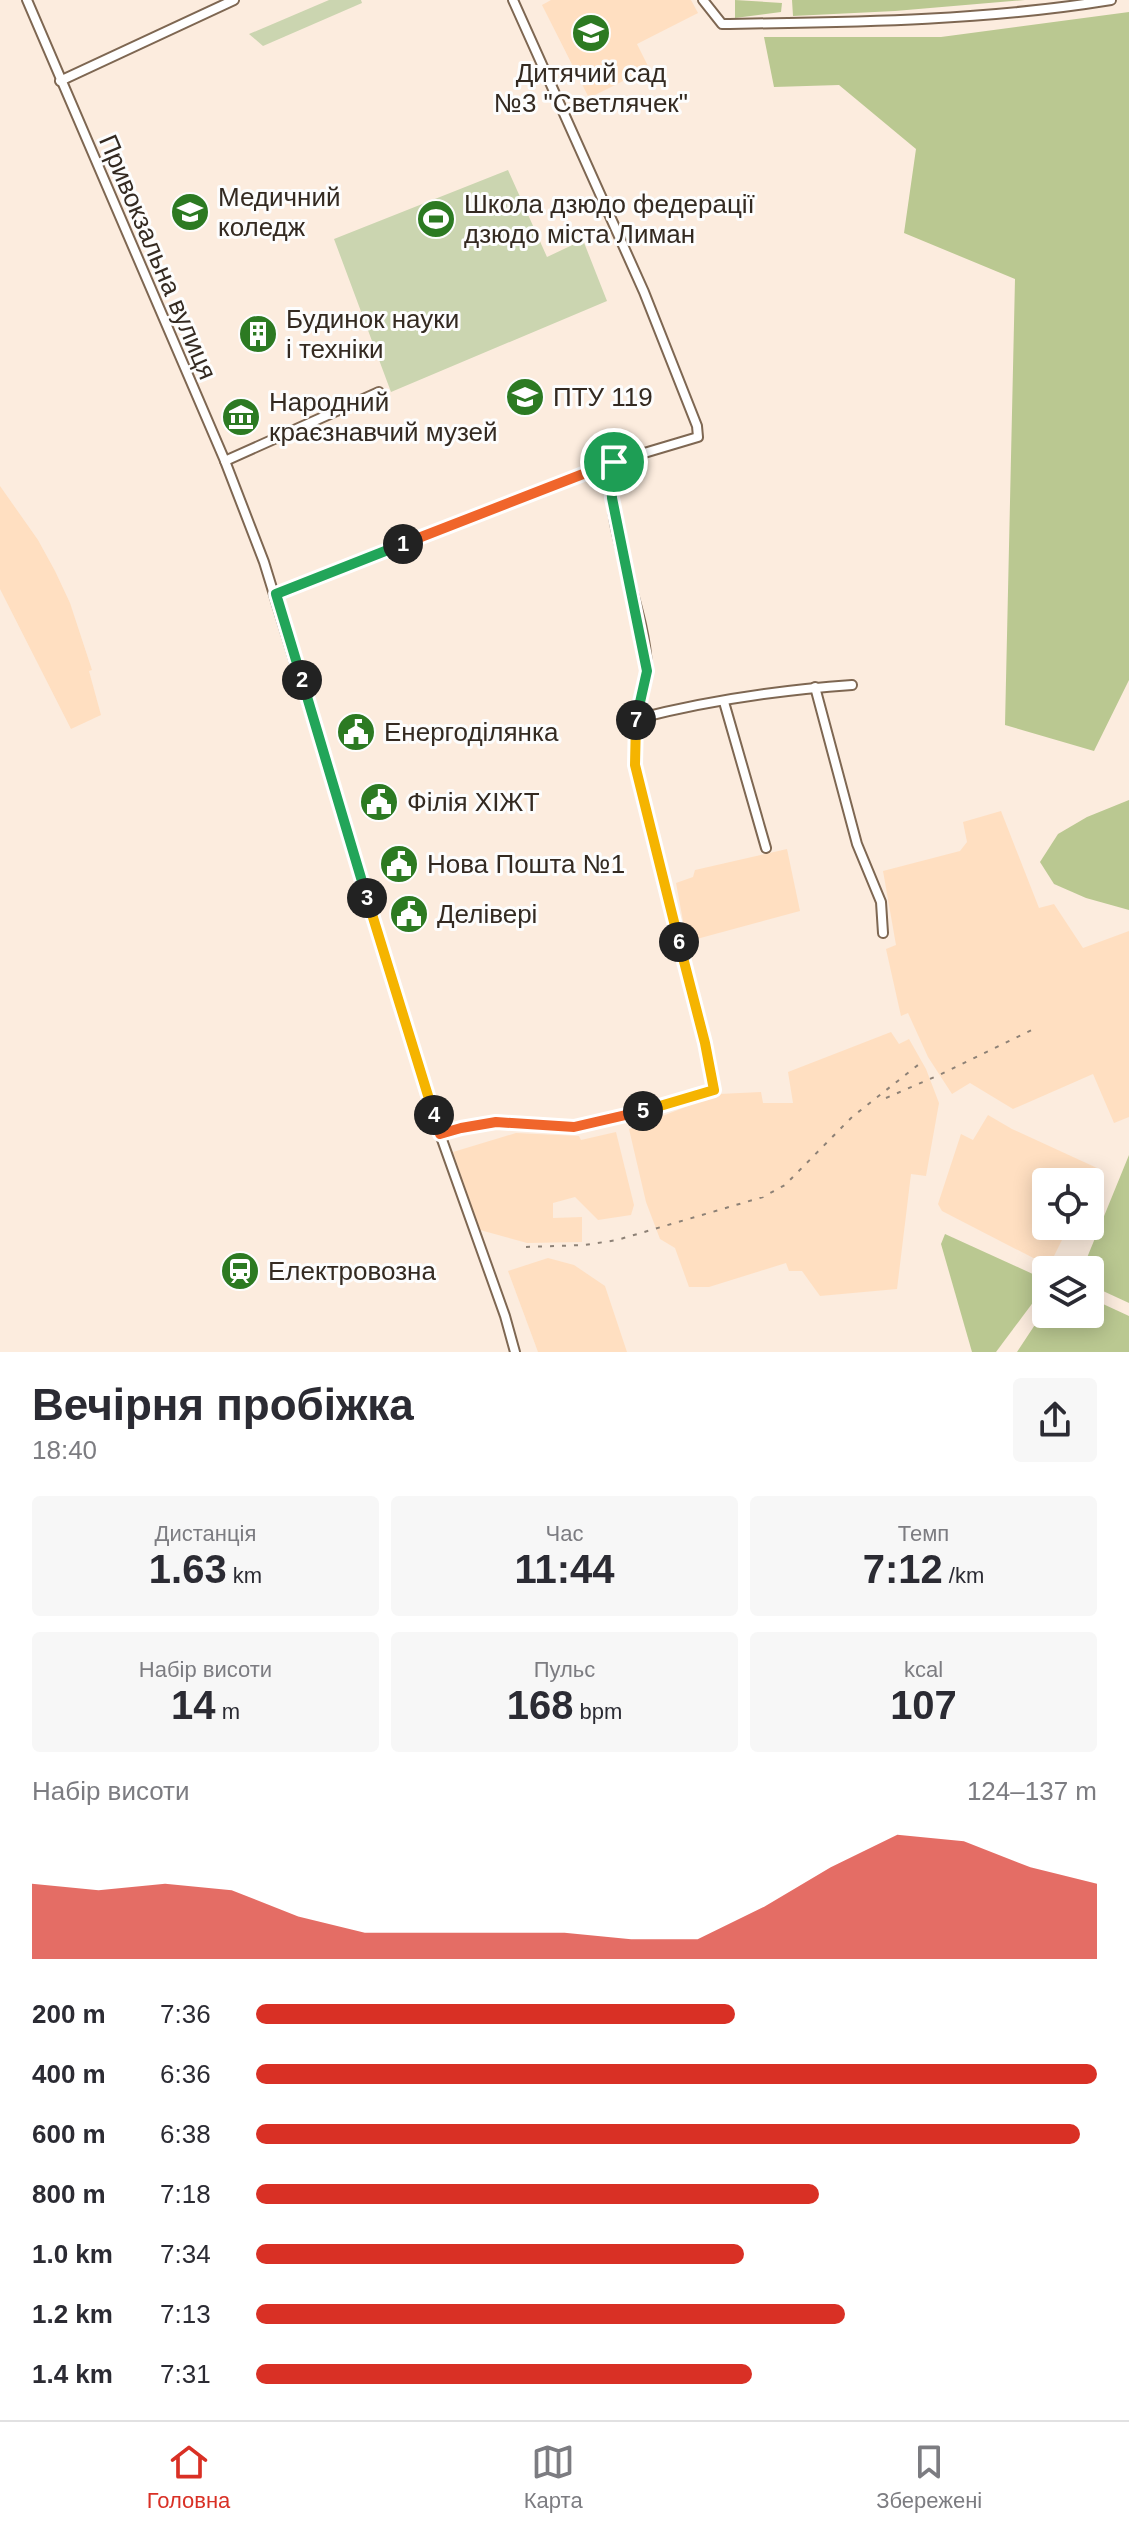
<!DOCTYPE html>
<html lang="uk">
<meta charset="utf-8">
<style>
:root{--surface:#fff;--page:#f7f7f7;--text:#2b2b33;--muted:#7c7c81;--line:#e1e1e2;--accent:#d93025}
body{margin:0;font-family:Helvetica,sans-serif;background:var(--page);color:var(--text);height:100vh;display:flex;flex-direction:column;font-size:30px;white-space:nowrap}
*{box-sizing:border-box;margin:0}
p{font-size:26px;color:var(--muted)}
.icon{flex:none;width:44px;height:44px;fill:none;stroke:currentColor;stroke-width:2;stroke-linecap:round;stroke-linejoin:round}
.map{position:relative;height:1352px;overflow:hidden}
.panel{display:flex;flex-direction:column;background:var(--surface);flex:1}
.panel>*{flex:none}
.controls{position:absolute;left:1032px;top:1168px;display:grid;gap:16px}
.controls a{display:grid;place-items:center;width:72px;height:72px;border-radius:8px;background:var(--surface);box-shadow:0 4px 20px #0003;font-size:40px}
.pin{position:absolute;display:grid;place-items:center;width:68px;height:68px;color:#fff;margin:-34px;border:4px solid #fff;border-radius:50%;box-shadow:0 2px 8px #0007}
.km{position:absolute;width:40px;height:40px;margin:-20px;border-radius:50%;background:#222;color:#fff;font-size:22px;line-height:40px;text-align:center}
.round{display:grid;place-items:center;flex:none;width:84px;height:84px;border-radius:8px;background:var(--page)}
.summary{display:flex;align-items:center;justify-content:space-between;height:136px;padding:0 32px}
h1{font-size:44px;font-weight:800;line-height:60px}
.metrics{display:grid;grid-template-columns:repeat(3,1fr);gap:12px;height:136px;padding:8px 32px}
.metrics div{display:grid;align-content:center;border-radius:8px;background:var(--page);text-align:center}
.metrics b{font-size:40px;font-weight:800}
.metrics small{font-size:22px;font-weight:400}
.metrics p{font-size:22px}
.chart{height:224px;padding:16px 32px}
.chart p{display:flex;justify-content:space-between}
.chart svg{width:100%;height:144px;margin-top:8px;fill:var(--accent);opacity:.7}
ul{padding:0 32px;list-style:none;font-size:26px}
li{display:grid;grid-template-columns:128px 96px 1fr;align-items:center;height:60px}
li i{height:20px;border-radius:10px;background:var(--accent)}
.menu{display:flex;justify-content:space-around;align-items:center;height:112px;border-top:2px solid var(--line);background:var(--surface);font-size:22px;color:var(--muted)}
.menu a{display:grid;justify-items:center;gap:4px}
.menu .on{color:var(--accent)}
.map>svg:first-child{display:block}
.built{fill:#ffdfc1}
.green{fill:#cbd5b0}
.forest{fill:#bac891}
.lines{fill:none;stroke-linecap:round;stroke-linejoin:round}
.street-casing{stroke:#7e6752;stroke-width:12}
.street{stroke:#fff;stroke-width:8}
.rail{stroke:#8d8176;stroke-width:2;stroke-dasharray:4 8;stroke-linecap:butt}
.split-1-casing{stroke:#fff;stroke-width:16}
.split-2-casing{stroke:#fff;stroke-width:16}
.split-3-casing{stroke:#fff;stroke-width:16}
.split-4-casing{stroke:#fff;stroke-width:16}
.split-5-casing{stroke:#fff;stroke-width:16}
.split-6-casing{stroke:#fff;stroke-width:16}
.split-7-casing{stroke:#fff;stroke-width:16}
.split-8-casing{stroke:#fff;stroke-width:16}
.split-1{stroke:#f0652b;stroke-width:10}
.split-2{stroke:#22a559;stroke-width:10}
.split-3{stroke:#22a559;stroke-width:10}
.split-4{stroke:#f5b400;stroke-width:10}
.split-5{stroke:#f0652b;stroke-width:10}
.split-6{stroke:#f5b400;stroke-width:10}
.split-7{stroke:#f5b400;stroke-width:10}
.split-8{stroke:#22a559;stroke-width:10}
.labels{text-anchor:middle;stroke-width:6;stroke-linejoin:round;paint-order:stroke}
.poi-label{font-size:26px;fill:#342a21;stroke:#fdfdfd;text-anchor:start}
.street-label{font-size:26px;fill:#342a21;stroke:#fdfdfd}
</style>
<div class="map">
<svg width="1129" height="1352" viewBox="0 0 1129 1352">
<rect width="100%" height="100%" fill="#fcecde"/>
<g class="built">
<polygon points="551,0 691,0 698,13 637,44 649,68 589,98 542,5"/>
<polygon points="0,486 38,540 55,571 70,603 92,670 89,671 101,715 71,729 0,589"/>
<polygon points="1001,811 1039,908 1054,904 1083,948 1129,931 1129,1117 1114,1123 1093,1074 1013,1109 970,1083 952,1094 928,1057 908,1013 901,1016 886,949 896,945 883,871 960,851 967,842 963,822"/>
<polygon points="787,849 800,911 693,940 691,936 686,937 676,883 693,877 695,870"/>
<polygon points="891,1032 899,1044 909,1039 926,1069 939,1103 926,1176 911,1174 897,1289 820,1296 802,1271 789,1271 786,1263 709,1287 689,1287 675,1248 660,1239 646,1202 629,1129 719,1094 761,1092 763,1103 793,1103 788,1072"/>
<polygon points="988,1115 1012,1129 1097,1168 1090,1182 1046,1182 1046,1226 1069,1226 1053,1258 1041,1262 942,1211 938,1204 961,1134 973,1140"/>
<polygon points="616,1132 634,1205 631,1215 598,1220 575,1197 553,1203 553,1218 582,1217 582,1242 527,1243 480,1230 453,1152 516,1133 579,1136 581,1140"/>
<polygon points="548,1258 574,1265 605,1286 627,1352 538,1352 508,1271"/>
</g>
<g class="green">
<polygon points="329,0 361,0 362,3 263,46 249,34"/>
<polygon points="508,170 547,257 583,240 607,301 391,392 334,239"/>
</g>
<g class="forest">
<polygon points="735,0 782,3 781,12 735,18"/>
<polygon points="792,0 1025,0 895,11 793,16"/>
<polygon points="1129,12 1129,680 1094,751 1005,725 1015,279 904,233 916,149 839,85 774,87 764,37 941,37"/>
<polygon points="1129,800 1129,910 1086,898 1054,884 1040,862 1058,834 1087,817"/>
<polygon points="1129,1155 1129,1303 1090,1285 1090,1270 1082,1270"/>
<polygon points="945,1234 1046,1280 1046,1285 996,1352 972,1352 941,1244"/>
<polygon points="1090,1298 1129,1316 1129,1352 1017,1352 1046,1308 1046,1314 1090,1314"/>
</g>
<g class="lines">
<defs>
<g id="street">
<polyline points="27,0 225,461 264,562 440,1134 505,1316 515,1352"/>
<path d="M703,0L722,24C852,22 983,21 1111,0"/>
<polyline points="60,81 234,0"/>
<polyline points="225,461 379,392"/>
<polyline points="276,594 614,462"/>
<polyline points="815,687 857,844 881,902 883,933"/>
<polyline points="724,702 766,848"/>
<path d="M636,719C706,701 780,690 852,685"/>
<path d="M440,1134L461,1128L496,1122L574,1127L635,1114L714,1090L705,1043L635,765C634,748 633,732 636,716C639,699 648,684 647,668C645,601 601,528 614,462L698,437L697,426L644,292L513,0"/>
</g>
</defs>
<use href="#street" class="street-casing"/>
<use href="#street" class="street"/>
<g class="rail">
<polyline points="886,1098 939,1075 1038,1027"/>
<polyline points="526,1247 585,1245 617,1240 763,1197 785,1185 852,1117 918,1065"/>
</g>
</g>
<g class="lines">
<defs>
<polyline id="split-1" points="403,544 614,462"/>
<polyline id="split-2" points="302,680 276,594 403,544"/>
<polyline id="split-3" points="302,680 367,898"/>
<polyline id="split-4" points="367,898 434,1115"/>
<polyline id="split-5" points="434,1115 440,1134 461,1128 496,1122 574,1127 643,1111"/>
<polyline id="split-6" points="643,1111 714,1090 705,1043 679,942"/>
<polyline id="split-7" points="636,720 635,765 679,942"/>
<polyline id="split-8" points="614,462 611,478 612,498 647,671 636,720"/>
</defs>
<use href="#split-1" class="split-1-casing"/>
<use href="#split-2" class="split-2-casing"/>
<use href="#split-3" class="split-3-casing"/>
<use href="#split-4" class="split-4-casing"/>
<use href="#split-5" class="split-5-casing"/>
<use href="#split-6" class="split-6-casing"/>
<use href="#split-7" class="split-7-casing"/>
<use href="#split-8" class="split-8-casing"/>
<use href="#split-1" class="split-1"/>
<use href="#split-2" class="split-2"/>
<use href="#split-3" class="split-3"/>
<use href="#split-4" class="split-4"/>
<use href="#split-5" class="split-5"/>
<use href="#split-6" class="split-6"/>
<use href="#split-7" class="split-7"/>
<use href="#split-8" class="split-8"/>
</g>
<defs>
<symbol id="school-disc" viewBox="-11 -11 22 22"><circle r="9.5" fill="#2c7a22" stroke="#fdfdfd"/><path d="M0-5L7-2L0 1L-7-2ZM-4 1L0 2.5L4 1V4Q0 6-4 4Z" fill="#fff"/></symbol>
<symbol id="stadium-disc" viewBox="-11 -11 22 22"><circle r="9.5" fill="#2c7a22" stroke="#fdfdfd"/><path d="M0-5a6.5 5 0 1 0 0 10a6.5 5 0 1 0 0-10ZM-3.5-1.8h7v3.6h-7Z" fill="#fff"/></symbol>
<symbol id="building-disc" viewBox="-11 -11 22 22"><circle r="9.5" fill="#2c7a22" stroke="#fdfdfd"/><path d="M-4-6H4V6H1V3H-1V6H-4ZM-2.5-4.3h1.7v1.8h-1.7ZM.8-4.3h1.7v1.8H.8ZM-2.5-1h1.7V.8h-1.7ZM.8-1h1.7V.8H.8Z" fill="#fff"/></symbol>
<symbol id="museum-disc" viewBox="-11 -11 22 22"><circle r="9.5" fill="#2c7a22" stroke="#fdfdfd"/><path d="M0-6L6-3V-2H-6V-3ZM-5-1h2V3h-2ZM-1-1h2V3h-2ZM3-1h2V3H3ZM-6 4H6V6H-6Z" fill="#fff"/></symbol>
<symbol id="civic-disc" viewBox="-11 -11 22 22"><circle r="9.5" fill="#2c7a22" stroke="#fdfdfd"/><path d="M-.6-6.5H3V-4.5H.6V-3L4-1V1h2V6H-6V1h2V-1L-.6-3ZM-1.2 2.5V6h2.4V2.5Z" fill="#fff"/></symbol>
<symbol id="station-disc" viewBox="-11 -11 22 22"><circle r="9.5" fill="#2c7a22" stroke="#fdfdfd"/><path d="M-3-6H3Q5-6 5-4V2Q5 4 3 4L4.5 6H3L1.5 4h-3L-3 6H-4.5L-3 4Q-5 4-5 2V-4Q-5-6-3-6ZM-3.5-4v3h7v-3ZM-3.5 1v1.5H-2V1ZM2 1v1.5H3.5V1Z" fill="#fff"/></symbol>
</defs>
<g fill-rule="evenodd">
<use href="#school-disc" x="569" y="11" width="44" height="44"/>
<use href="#school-disc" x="168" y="190" width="44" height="44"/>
<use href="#stadium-disc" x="414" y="197" width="44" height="44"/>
<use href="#building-disc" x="236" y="312" width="44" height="44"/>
<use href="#school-disc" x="503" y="375" width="44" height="44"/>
<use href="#museum-disc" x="219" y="395" width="44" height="44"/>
<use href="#civic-disc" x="334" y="710" width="44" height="44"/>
<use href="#civic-disc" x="357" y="780" width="44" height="44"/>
<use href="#civic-disc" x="377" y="842" width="44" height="44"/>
<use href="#civic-disc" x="387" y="892" width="44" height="44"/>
<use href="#station-disc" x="218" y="1249" width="44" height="44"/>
</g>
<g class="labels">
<g class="poi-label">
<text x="591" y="82" text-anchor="middle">Дитячий сад<tspan x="591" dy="30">№3 "Светлячек"</tspan></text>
<text x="218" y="206">Медичний<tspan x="218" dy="30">коледж</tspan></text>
<text x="464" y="213">Школа дзюдо федерації<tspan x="464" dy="30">дзюдо міста Лиман</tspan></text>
<text x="286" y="328">Будинок науки<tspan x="286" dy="30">і техніки</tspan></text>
<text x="553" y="406">ПТУ 119</text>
<text x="269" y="411">Народний<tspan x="269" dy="30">краєзнавчий музей</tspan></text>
<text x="384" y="741">Енергоділянка</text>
<text x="407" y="811">Філія ХІЖТ</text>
<text x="427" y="873">Нова Пошта №1</text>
<text x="437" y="923">Делівері</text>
<text x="268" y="1280">Електровозна</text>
</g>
<g class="street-label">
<text transform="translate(158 257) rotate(67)" y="9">Привокзальна вулиця</text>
</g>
</g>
</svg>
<div class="controls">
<a><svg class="icon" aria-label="locate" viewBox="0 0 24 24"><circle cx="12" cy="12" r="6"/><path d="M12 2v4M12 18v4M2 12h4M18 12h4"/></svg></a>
<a><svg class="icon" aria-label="layers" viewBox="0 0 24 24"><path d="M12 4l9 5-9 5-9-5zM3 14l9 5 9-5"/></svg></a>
</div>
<div class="pin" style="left:614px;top:462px;background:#1e9e55"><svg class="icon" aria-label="arrive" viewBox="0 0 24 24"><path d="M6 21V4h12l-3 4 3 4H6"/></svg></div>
<b class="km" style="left:403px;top:544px">1</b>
<b class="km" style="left:302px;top:680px">2</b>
<b class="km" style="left:367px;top:898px">3</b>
<b class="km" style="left:434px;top:1115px">4</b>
<b class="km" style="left:643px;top:1111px">5</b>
<b class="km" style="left:679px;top:942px">6</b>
<b class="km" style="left:636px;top:720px">7</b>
</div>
<section class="panel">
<div class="summary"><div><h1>Вечірня пробіжка</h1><p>18:40</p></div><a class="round"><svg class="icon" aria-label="share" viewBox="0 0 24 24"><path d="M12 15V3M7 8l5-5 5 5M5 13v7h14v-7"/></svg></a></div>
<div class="metrics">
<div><p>Дистанція</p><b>1.63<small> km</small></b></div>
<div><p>Час</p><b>11:44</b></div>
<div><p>Темп</p><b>7:12<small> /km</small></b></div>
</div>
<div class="metrics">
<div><p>Набір висоти</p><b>14<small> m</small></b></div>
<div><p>Пульс</p><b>168<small> bpm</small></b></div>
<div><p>kcal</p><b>107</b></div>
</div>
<div class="chart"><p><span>Набір висоти</span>124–137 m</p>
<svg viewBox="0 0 160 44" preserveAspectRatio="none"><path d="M0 44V21L10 23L20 21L30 23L40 31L50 36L60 36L70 36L80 36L90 38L100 38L110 28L120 16L130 6L140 8L150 16L160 21V44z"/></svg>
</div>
<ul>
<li><b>200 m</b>7:36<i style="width:57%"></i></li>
<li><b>400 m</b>6:36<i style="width:100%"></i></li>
<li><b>600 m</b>6:38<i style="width:98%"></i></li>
<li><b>800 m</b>7:18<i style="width:67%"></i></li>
<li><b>1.0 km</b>7:34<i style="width:58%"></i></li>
<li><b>1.2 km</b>7:13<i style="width:70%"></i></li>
<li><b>1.4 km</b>7:31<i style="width:59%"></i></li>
</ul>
</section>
<nav class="menu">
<a class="on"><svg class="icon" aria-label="home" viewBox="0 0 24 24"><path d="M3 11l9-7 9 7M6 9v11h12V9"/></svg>Головна</a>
<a><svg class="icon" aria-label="map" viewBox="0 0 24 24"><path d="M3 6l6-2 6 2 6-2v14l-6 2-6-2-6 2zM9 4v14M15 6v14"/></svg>Карта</a>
<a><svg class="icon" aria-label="saved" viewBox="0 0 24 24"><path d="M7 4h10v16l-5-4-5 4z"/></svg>Збережені</a>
</nav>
